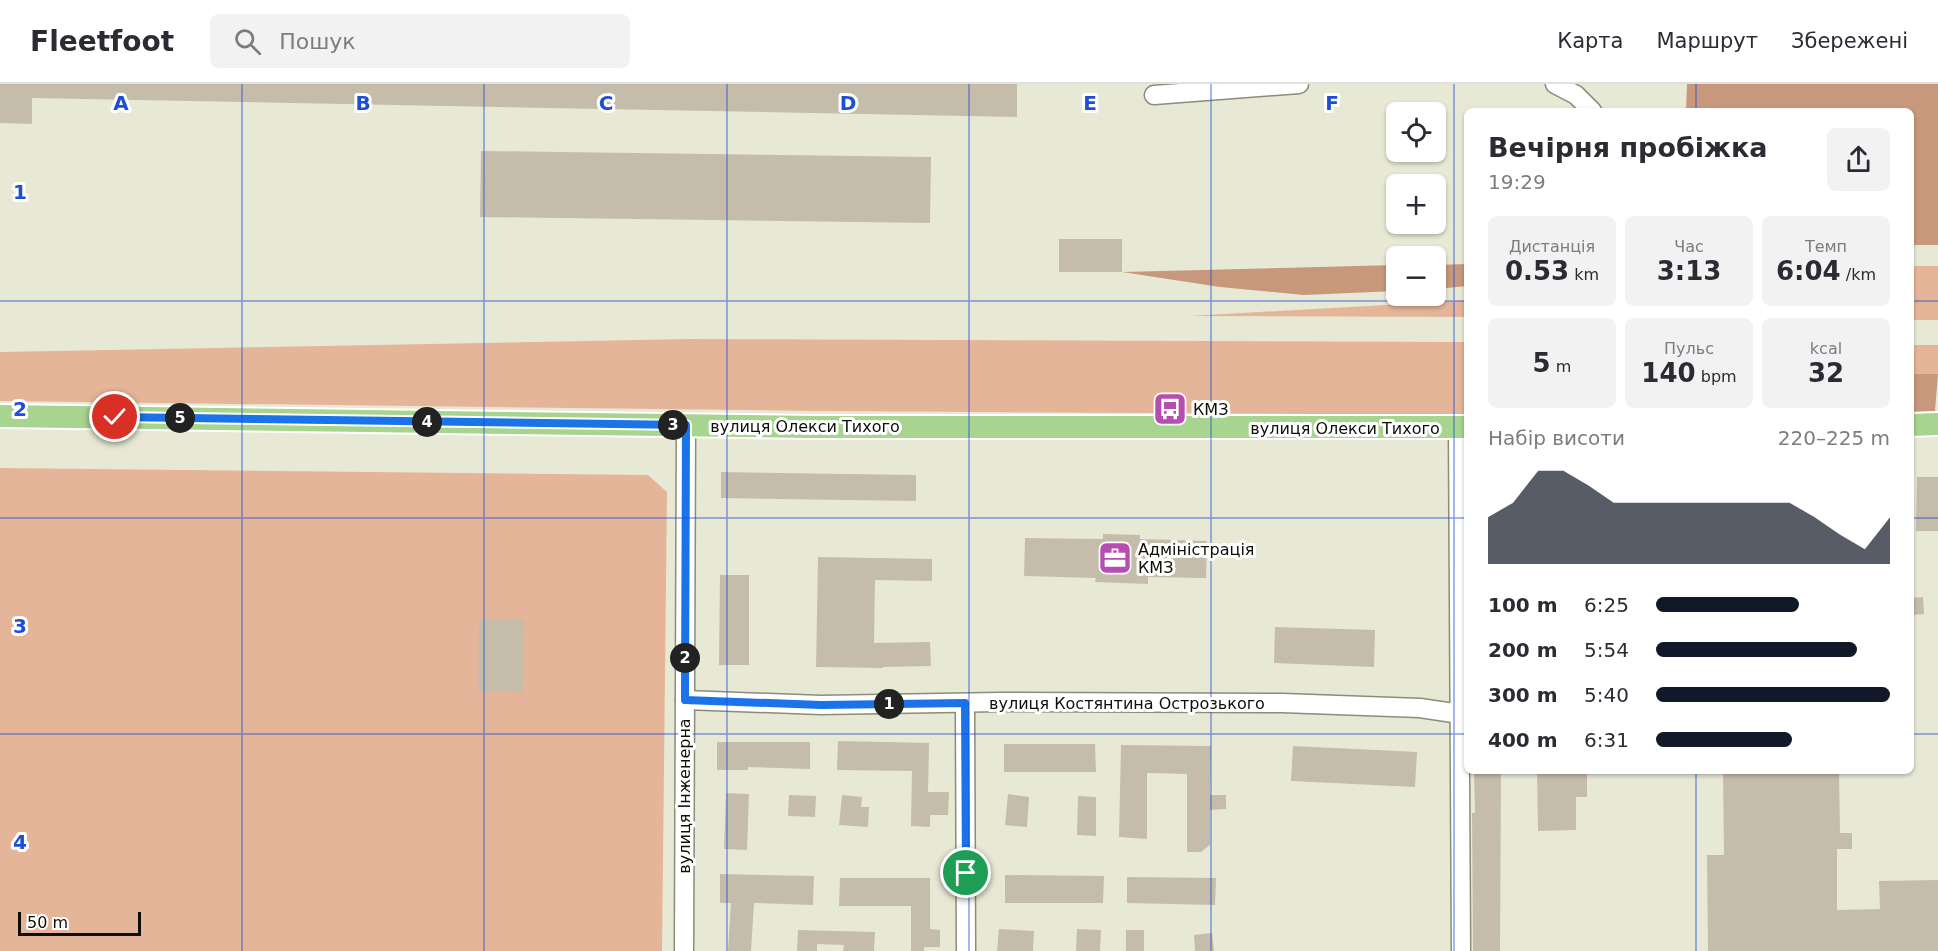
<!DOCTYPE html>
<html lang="uk">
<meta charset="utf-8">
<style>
:root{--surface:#fff;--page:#f2f2f3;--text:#2b2b33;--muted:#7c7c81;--line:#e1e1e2;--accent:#111827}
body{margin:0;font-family:"DejaVu Sans",sans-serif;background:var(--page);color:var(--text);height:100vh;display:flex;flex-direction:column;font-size:22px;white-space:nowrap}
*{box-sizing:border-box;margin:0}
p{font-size:20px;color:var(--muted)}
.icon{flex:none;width:33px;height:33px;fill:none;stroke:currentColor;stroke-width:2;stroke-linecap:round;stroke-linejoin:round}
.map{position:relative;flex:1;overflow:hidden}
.drawer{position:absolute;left:1464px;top:24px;width:450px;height:666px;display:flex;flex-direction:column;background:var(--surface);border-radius:9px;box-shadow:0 2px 4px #0004}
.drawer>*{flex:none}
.fabs{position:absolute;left:1386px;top:18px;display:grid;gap:12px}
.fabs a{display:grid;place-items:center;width:60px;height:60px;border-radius:9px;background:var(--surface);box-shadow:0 2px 4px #0004;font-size:30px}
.scale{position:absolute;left:18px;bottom:15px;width:123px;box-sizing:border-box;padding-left:6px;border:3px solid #0d0e07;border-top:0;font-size:16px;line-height:21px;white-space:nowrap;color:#0d0e07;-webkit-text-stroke:4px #fff;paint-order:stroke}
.pin{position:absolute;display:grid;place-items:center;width:51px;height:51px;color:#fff;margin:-26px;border:3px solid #fff;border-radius:50%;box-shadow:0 2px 6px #0007}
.km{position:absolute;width:30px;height:30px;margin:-15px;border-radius:50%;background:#222;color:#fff;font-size:16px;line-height:30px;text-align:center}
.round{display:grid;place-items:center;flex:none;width:63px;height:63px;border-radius:9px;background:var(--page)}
.summary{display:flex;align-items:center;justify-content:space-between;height:102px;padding:0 24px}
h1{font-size:27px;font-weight:800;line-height:45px}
.metrics{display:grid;grid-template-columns:repeat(3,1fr);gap:9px;height:102px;padding:6px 24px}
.metrics div{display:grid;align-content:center;border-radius:9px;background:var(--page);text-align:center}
.metrics b{font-size:26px;font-weight:800}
.metrics small{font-size:16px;font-weight:400}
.metrics p{font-size:16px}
.chart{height:168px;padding:12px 24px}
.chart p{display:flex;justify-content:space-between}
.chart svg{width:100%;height:108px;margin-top:6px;fill:var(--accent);opacity:.7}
ul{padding:0 24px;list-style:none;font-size:20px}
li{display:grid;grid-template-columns:96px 72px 1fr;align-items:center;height:45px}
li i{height:15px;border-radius:8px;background:var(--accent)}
header{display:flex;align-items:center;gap:36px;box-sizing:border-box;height:84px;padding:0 30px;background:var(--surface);border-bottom:2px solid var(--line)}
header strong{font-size:28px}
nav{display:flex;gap:33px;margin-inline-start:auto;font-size:21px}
.search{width:420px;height:54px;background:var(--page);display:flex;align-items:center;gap:15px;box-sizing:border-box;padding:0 21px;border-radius:9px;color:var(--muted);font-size:22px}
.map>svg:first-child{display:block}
.green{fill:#e5b599}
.forest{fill:#c7987c}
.building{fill:#c6bcaa}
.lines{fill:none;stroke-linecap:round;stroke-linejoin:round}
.minor-casing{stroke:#8b8c79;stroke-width:21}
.major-casing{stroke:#fff;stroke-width:26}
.minor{stroke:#fff;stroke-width:18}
.major{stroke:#a7d48e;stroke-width:22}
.route-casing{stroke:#fff;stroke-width:12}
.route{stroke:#1a73e8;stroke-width:8}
.grid{fill:none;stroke:#1d4ed8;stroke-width:1.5;stroke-opacity:0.55}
.labels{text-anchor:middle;stroke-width:6;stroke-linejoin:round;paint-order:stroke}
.poi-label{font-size:16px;fill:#0d0e07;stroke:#fff;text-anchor:start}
.street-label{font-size:16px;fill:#0d0e07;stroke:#fff}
.grid-label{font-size:20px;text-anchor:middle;font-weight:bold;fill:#1d4ed8;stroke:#fff;stroke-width:6;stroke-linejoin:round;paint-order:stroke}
</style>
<header>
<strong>Fleetfoot</strong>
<div class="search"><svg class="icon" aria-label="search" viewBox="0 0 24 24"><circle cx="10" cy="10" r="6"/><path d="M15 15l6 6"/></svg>Пошук</div>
<nav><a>Карта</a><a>Маршрут</a><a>Збережені</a></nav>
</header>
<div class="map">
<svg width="1938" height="867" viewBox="0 0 1938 867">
<rect width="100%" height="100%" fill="#e8e9d5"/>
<g class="green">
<rect x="1911" y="182" width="27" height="54"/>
<polygon points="1467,216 1467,233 1189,232 1457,217"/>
<polygon points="689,255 1467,258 1467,331 815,327 0,317 0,268"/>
<rect x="1911" y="261" width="27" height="29"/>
<polygon points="0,384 648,391 667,408 662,867 0,867"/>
</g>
<g class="forest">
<polygon points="1687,0 1938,0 1938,161 1911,161 1911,27 1686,27"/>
<polygon points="1467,180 1467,202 1436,205 1436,181"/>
<polygon points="1396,181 1396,207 1304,211 1220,203 1122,188"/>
<polygon points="1911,290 1938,290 1935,327 1911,328"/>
</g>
<g class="building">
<polygon points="0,0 1017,0 1017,33 32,14 32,40 0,39"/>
<polygon points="481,67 931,73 930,139 480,133"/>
<rect x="1059" y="155" width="63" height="33"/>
<polygon points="721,388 916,391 916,417 721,414"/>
<polygon points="1917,393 1938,393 1938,447 1916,447"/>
<polygon points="1103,450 1140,451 1140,455 1207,457 1206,494 1148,493 1148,500 1095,498 1096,494 1024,492 1025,454 1103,455"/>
<polygon points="818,473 932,475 932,497 875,496 874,559 930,558 931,582 883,583 883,584 816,583"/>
<polygon points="720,491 749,491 749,581 719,581"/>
<polygon points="1923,513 1924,530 1911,531 1911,514"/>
<polygon points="479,535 524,536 523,608 478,607"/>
<polygon points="1275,543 1375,546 1374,583 1274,579"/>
<polygon points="838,657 929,659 928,708 949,708 948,731 930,731 930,743 911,742 912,687 837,686"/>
<polygon points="717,658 810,658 810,685 748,683 748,686 717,686"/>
<polygon points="1004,660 1095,660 1096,688 1004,688"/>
<polygon points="1121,661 1211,662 1210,711 1226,711 1226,725 1210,726 1210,761 1201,768 1187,768 1187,690 1147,689 1147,755 1119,753"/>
<polygon points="1293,662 1417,668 1415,703 1291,697"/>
<polygon points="1474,687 1501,687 1500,867 1473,867 1472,729 1475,729"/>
<polygon points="1537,687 1587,687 1587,713 1576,713 1576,746 1538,747"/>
<polygon points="1723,687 1839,687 1840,749 1852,749 1852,765 1837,765 1837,826 1880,825 1879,797 1938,796 1938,867 1708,867 1707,771 1724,771"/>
<polygon points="726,709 749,710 747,766 724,765"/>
<polygon points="1008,710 1029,713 1027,743 1005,741"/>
<polygon points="789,711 816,712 815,733 788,732"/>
<polygon points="842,711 862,713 861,723 869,723 868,743 839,741"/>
<polygon points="1078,712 1096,713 1096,752 1077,751"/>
<polygon points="720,790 814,792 813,821 754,819 751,867 728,867 731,819 720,819"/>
<polygon points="1005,791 1104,792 1103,819 1005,819"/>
<polygon points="1127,793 1216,794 1215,821 1127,819"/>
<polygon points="840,794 930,794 930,845 940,846 940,863 924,863 924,867 911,867 911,822 839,822"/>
<polygon points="999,845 1034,847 1033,867 997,867"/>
<polygon points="1077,845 1101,846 1100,867 1076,867"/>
<polygon points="798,846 875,848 874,867 843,867 844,861 817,860 817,867 797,867"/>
<rect x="1126" y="846" width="18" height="21"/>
<polygon points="1212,849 1214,867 1195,867 1194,851"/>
</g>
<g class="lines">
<defs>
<g id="minor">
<polyline points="1555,0 1576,11 1592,27"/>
<polyline points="1154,11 1299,0"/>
<polyline points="1458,343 1461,867"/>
<polyline points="685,616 821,621 1000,618 1282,619 1420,624 1460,630"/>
<polyline points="965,619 966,867"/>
<polyline points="684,867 686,341"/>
</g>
<g id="major">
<polyline points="0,332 812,343 1467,343"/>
<polyline points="1911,341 1938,340"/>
</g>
</defs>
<use href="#minor" class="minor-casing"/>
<use href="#major" class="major-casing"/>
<use href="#minor" class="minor"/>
<use href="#major" class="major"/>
</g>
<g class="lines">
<defs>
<polyline id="route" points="115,333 686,341 685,616 821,621 965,619 966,789"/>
</defs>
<use href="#route" class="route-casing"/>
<use href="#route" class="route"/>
</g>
<path class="grid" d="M242,0V867M484,0V867M727,0V867M969,0V867M1211,0V867M1454,0V867M1696,0V27M0,217H1467M1911,217H1938M0,434H1467M1911,434H1938M0,650H1467M1911,650H1938M1696,687V867"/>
<defs>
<symbol id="bus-square" viewBox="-11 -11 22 22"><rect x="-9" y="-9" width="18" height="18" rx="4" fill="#b64db0" stroke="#fff"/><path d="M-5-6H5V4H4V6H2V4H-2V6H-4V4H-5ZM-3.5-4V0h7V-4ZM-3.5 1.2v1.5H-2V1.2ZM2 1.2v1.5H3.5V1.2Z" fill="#fff"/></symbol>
<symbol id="office-square" viewBox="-11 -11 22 22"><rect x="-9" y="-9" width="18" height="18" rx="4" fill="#b64db0" stroke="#fff"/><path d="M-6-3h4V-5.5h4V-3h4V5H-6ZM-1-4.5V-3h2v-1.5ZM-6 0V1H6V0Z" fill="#fff"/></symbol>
</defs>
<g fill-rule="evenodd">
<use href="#bus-square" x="1151" y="306" width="38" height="38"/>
<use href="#office-square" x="1096" y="455" width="38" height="38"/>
</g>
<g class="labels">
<g class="poi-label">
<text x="1193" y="331">КМЗ</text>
<text x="1138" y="471">Адміністрація<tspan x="1138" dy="18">КМЗ</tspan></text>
</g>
<g class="street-label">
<text x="805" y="348">вулиця Олекси Тихого</text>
<text x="1345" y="350">вулиця Олекси Тихого</text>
<text x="1127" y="625">вулиця Костянтина Острозького</text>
<text transform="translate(684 712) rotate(-90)" y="6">вулиця Інженерна</text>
</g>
</g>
<g class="grid-label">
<text x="121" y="26">A</text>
<text x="363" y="26">B</text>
<text x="606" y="26">C</text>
<text x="848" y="26">D</text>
<text x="1090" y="26">E</text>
<text x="1332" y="26">F</text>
<text x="20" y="115">1</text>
<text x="20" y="332">2</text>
<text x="20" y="549">3</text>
<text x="20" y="765">4</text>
</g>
</svg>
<div class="fabs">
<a><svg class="icon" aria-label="locate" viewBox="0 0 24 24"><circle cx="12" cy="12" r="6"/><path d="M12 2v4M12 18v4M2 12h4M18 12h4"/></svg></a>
<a>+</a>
<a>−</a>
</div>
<div class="scale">50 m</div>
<div class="pin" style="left:966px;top:789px;background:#1e9e55"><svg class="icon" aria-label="arrive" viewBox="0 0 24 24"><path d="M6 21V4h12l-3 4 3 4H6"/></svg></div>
<div class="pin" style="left:115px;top:333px;background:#d93025"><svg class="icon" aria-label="check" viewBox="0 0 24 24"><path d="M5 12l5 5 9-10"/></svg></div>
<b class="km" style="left:889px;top:620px">1</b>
<b class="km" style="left:685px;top:574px">2</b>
<b class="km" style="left:673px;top:341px">3</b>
<b class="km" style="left:427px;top:338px">4</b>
<b class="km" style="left:180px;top:334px">5</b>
<section class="drawer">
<div class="summary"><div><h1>Вечірня пробіжка</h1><p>19:29</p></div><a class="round"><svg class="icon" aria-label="share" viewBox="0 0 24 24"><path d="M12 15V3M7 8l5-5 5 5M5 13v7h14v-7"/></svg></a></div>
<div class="metrics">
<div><p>Дистанція</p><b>0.53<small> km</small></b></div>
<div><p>Час</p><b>3:13</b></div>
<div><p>Темп</p><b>6:04<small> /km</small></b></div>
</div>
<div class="metrics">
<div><b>5<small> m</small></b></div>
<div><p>Пульс</p><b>140<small> bpm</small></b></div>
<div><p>kcal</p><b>32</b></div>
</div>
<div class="chart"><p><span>Набір висоти</span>220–225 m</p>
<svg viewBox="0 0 160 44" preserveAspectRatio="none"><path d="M0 44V25L10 19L20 6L30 6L40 12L50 19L60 19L70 19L80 19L90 19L100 19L110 19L120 19L130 25L140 32L150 38L160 25V44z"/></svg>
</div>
<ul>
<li><b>100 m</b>6:25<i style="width:61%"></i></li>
<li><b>200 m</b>5:54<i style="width:86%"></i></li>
<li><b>300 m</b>5:40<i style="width:100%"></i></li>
<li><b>400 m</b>6:31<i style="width:58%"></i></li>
</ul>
</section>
</div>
